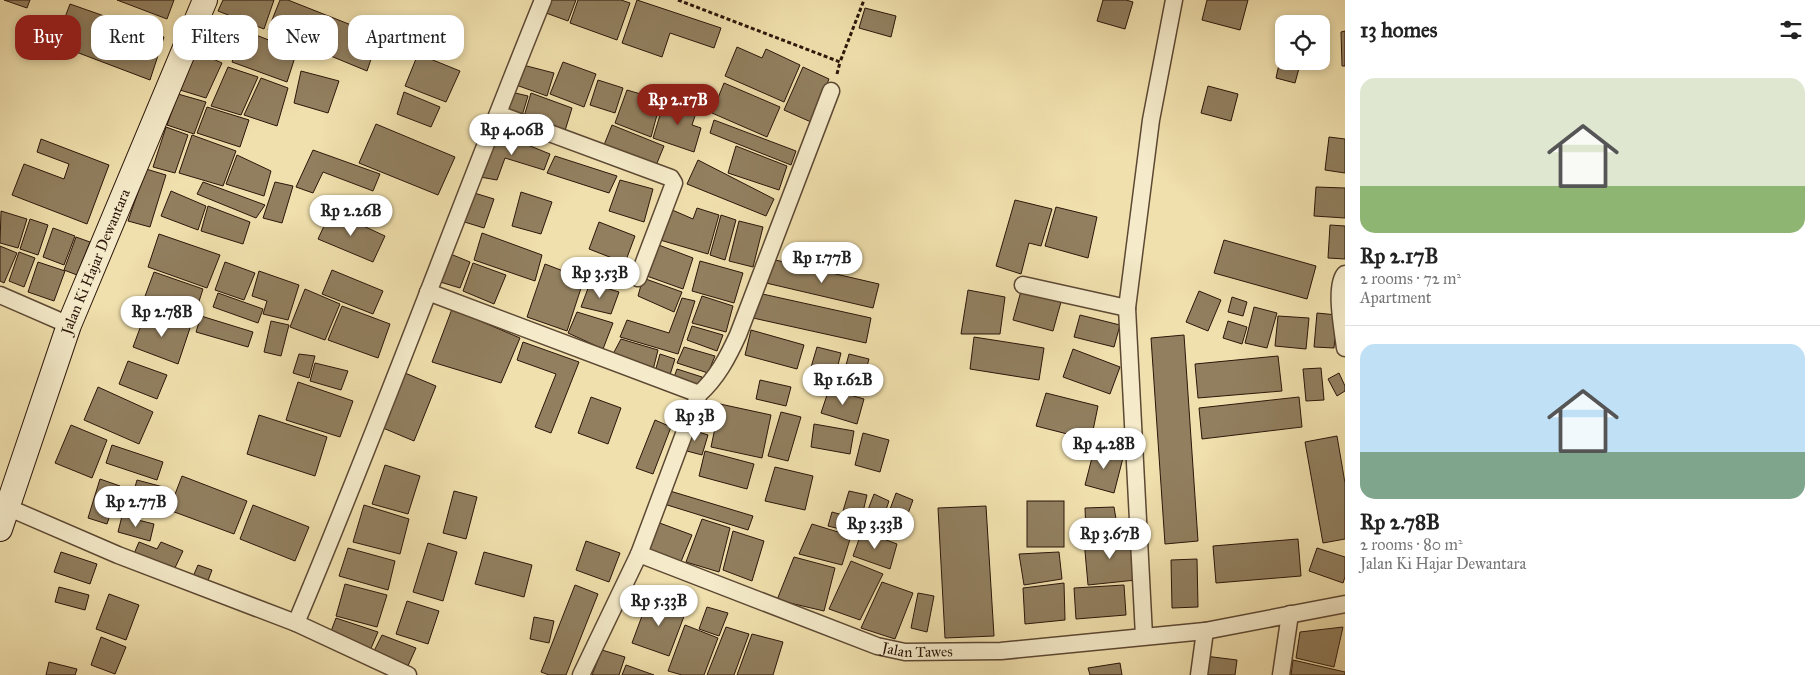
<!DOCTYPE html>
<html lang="en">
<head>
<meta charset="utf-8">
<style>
  :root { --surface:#fff; --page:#f2f2f2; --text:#222; --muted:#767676; --line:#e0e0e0; --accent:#8f2418 }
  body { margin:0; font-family:"IM FELL Great Primer",serif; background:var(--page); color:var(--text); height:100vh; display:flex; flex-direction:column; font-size:19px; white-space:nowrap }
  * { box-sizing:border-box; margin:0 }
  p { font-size:16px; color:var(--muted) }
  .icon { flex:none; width:28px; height:28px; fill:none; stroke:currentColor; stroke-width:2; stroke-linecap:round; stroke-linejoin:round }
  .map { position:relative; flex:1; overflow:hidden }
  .drawer { display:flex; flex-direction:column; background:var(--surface); width:475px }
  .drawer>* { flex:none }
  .top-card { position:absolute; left:15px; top:15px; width:475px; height:45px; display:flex; gap:10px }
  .tools { position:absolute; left:1275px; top:15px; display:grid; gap:10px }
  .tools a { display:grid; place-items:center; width:55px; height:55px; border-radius:10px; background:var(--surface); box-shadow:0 2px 8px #0003; font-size:25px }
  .price { position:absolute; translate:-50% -42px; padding:0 11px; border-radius:18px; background:#fff; color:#222; font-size:16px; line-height:32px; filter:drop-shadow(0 1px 2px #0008) }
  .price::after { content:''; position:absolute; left:50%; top:30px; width:15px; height:11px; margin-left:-8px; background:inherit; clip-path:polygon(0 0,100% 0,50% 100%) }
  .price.active { background:var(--accent); color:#fff }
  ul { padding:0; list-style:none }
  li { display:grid; align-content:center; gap:10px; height:265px; padding:0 15px }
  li+li { border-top:1px solid var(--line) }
  li span { display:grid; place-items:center; height:155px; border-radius:15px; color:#555 }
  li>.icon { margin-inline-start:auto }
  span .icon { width:90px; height:90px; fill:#fffc; stroke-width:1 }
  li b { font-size:21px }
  h2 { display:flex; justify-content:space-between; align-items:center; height:60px; padding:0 15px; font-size:21px }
  .chip { padding:0 18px; border-radius:15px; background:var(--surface); box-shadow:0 2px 8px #0003; font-size:18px; line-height:45px }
  .chip.active { background:var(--accent); color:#fff }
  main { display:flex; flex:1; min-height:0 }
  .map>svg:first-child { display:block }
  .building { fill:#917f5f; stroke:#2b160a }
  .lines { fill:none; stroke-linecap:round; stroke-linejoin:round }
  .street-casing { stroke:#5c4833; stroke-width:19 }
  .secondary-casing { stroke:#2b160a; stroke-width:26 }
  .path { stroke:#2b160a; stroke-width:3; stroke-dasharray:4 2.5; stroke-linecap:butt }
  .street { stroke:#f5ebca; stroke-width:16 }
  .secondary { stroke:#f5ebca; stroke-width:24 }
  .labels { text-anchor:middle; stroke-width:5; stroke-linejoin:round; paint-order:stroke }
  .street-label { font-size:15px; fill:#2b160a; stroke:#f5ebca }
</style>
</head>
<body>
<main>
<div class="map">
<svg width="1345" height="675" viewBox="0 0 1345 675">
  <rect width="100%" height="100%" fill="#f0e0ad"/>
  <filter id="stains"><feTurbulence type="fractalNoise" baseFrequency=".004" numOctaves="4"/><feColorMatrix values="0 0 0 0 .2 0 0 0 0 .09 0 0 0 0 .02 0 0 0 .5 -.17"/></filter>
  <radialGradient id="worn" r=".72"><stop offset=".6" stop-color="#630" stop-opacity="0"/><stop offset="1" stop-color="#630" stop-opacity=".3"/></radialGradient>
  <g class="building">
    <polygon points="4,0 30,0 27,8"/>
    <polygon points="117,0 174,0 167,19"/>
    <polygon points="223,0 274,0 264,29 218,11"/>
    <polygon points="280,0 288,0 379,36 367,71 268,30"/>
    <polygon points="550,0 576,0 568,21 546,13"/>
    <polygon points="578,0 621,0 630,3 617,40 570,23"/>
    <polygon points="637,0 721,28 714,48 670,33 662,57 622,43"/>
    <polygon points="1103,0 1126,0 1133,2 1125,29 1097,21"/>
    <polygon points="1207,0 1248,0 1240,30 1202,20"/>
    <polygon points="70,4 164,37 150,80 55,44"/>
    <polygon points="865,8 896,16 891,37 859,28"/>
    <polygon points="243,30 297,51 287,82 232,62"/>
    <polygon points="1345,31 1345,66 1342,66 1341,32"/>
    <polygon points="1283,46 1284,61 1301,61 1295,83 1276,78"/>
    <polygon points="737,47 762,58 766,49 800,65 784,102 725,76"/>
    <polygon points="195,51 222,63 206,98 180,90"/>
    <polygon points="418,54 460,71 446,102 405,86"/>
    <polygon points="563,62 596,74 584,107 550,94"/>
    <polygon points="523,65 554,73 547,96 516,85"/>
    <polygon points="228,67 258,77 241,115 211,106"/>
    <polygon points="803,67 829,79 811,122 784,110"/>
    <polygon points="301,71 339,81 328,113 294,103"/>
    <polygon points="261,78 288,88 277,126 244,115"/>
    <polygon points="598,80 623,88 615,113 590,105"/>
    <polygon points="724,83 780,107 767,137 712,113"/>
    <polygon points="1208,86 1238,94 1231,121 1201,113"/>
    <polygon points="627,90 661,100 651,137 615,123"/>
    <polygon points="404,92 440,107 431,127 397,114"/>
    <polygon points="511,92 528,96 521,119 503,113"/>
    <polygon points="531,93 572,108 564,134 523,120"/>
    <polygon points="178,94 206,102 194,134 167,125"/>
    <polygon points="665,99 697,110 692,125 701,128 694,152 653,138"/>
    <polygon points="207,107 249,120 240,147 197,133"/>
    <polygon points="714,120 796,151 791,165 710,133"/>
    <polygon points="376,124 455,157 438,195 359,163"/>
    <polygon points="612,125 664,146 655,168 602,150"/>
    <polygon points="166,127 188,135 175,173 153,167"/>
    <polygon points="498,133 550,154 544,170 505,158 497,180 480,177"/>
    <polygon points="192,135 236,151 223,186 179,173"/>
    <polygon points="1329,137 1345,139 1345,173 1325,170"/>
    <polygon points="41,139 109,165 87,224 12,195 24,164 64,179 69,164 37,152"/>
    <polygon points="736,146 787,166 779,190 728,173"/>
    <polygon points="313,150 380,174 373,191 323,172 313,193 296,187"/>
    <polygon points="237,155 271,171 264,196 226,184"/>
    <polygon points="555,156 617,176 609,193 547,173"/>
    <polygon points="698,160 774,199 766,216 687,184"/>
    <polygon points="146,169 166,175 150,227 128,221"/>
    <polygon points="620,180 653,189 644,222 609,211"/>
    <polygon points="203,182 265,205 256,218 197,194"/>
    <polygon points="275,182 293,186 282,223 263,218"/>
    <polygon points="1316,187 1345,188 1345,218 1314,216"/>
    <polygon points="171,191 206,206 198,230 161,216"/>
    <polygon points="471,192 494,199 484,228 458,220"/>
    <polygon points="521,192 552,202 541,234 512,226"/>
    <polygon points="1015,200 1052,209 1041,246 1029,243 1021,274 996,266"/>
    <polygon points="208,206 250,222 243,244 201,231"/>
    <polygon points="1056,207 1097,217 1088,258 1045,246"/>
    <polygon points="697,208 719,215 708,254 660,240 670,209 693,219"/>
    <polygon points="1,211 27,219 18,248 0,243"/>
    <polygon points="331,211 385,236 373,262 318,239"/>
    <polygon points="721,215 736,220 725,260 710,255"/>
    <polygon points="30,219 48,225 38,255 20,249"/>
    <polygon points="739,221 763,227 753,267 729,261"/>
    <polygon points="599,222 635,236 625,263 589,249"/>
    <polygon points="1330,225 1345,226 1345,259 1328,258"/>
    <polygon points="53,228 75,236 64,265 43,257"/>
    <polygon points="482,233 542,255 535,281 474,260"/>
    <polygon points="159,234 220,255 207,288 148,267"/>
    <polygon points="76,237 90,242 77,275 64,270"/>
    <polygon points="1224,240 1316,266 1307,299 1214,273"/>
    <polygon points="656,244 693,258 683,289 644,275"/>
    <polygon points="0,246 17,253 4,283 0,281"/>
    <polygon points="19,252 35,258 24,287 9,281"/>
    <polygon points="448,253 470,262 460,288 437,281"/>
    <polygon points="771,259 879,284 873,308 766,283"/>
    <polygon points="700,261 743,273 734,303 692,291"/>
    <polygon points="38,262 65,271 54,301 28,292"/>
    <polygon points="225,262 255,273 244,300 215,290"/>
    <polygon points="473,263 506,275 494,304 463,291"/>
    <polygon points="545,264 584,279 567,331 527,317"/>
    <polygon points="332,270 383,291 373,314 322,294"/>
    <polygon points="259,271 299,285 288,320 263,314 267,301 252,296"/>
    <polygon points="154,272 203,289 194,317 144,299"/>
    <polygon points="643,278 682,292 674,312 638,296"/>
    <polygon points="590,283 619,292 611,314 581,307"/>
    <polygon points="305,289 340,304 325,340 290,327"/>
    <polygon points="968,290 1005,297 1000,334 961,334"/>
    <polygon points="1021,291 1061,302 1053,331 1013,320"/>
    <polygon points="1199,291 1221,300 1208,331 1186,322"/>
    <polygon points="218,293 263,309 258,323 213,307"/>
    <polygon points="758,293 871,318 866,343 753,318"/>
    <polygon points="702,296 733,306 726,332 692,323"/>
    <polygon points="1232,297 1247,302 1243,316 1228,312"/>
    <polygon points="682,298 695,301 678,354 620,337 627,320 669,333"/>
    <polygon points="342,306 390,324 378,358 328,340"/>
    <polygon points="1254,307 1277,313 1267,348 1245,343"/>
    <polygon points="452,309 520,338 501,383 432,362"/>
    <polygon points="146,312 190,328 178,364 133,347"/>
    <polygon points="577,312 613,323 603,349 568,333"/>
    <polygon points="1317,313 1337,315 1334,348 1314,347"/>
    <polygon points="1080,315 1120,325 1114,347 1074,337"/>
    <polygon points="201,316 253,332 248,347 196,332"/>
    <polygon points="1278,316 1309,318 1306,349 1275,346"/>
    <polygon points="271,321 289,325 281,356 264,352"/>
    <polygon points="1228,321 1247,327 1242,344 1223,338"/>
    <polygon points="692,326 723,335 717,351 687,340"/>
    <polygon points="751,330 804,345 797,369 745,355"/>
    <polygon points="1184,335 1198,541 1165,544 1151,338"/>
    <polygon points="974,337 1044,348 1039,380 970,369"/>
    <polygon points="621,339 658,350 653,370 613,354"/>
    <polygon points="523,342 579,362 551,433 535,427 556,374 517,360"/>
    <polygon points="684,347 715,356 708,373 677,363"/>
    <polygon points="817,347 841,353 834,381 809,374"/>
    <polygon points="1073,349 1120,367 1110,394 1063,377"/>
    <polygon points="299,354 315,356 309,378 293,373"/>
    <polygon points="660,354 675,359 669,378 655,372"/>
    <polygon points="849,354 869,359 861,389 841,384"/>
    <polygon points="1278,356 1282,391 1198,398 1195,364"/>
    <polygon points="128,361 167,375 157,399 119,384"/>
    <polygon points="315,363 348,371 341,390 310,381"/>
    <polygon points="1321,368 1324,400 1306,401 1303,369"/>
    <polygon points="677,369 702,377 697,390 673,380"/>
    <polygon points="405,373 436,386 414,441 383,428"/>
    <polygon points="1339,373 1345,386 1345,391 1337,396 1328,379"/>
    <polygon points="760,380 791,387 786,406 756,399"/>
    <polygon points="298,382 353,401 340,437 286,420"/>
    <polygon points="98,387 153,412 139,444 84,420"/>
    <polygon points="829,389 864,399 857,424 821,413"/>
    <polygon points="1046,393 1098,406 1091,440 1036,426"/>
    <polygon points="591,397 621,408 608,444 578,433"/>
    <polygon points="1299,397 1302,427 1202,439 1199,408"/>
    <polygon points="720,404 771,415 762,458 711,447"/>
    <polygon points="781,412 801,417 788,461 768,456"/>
    <polygon points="259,415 327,437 315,476 247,454"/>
    <polygon points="655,420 671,427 653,474 636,468"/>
    <polygon points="814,424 854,431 850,454 811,447"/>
    <polygon points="71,425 107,440 92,478 55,463"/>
    <polygon points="689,429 708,435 702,455 683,450"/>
    <polygon points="863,433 889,440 880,472 855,465"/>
    <polygon points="1337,436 1345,483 1345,539 1323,543 1305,442"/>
    <polygon points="112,445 163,462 157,480 106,463"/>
    <polygon points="1095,446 1124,454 1114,493 1085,485"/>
    <polygon points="705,451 754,464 747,489 699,476"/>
    <polygon points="385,465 420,476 408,514 372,504"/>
    <polygon points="775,467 813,476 805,510 765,501"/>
    <polygon points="182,476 247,501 234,534 169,510"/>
    <polygon points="100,479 120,486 107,524 88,518"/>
    <polygon points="137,480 167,488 159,516 129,508"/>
    <polygon points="454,491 477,497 466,539 443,533"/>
    <polygon points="670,491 753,516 748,530 664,504"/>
    <polygon points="849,491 867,495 862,516 843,511"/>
    <polygon points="896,493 913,500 899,538 882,531"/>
    <polygon points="874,494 889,501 879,530 863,523"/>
    <rect x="1027" y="501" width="37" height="46"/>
    <polygon points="253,505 309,527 295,561 240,539"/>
    <polygon points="364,505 409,519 400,554 353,542"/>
    <polygon points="986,506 994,636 945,638 938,508"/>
    <polygon points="1114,507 1118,531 1086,533 1085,508"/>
    <polygon points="832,512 860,520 856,533 828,526"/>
    <polygon points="122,516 154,524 150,541 118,532"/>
    <polygon points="702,519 730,528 719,572 686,562"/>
    <polygon points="657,522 692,535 680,564 644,552"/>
    <polygon points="812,524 851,536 842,565 799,554"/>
    <polygon points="733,531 764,541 752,581 723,570"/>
    <polygon points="862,531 897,544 890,569 853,556"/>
    <polygon points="1132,536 1136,580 1088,585 1084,540"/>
    <polygon points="1298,539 1301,576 1216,583 1213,546"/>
    <polygon points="586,541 620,553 609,582 576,570"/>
    <polygon points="139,542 157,549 161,542 183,551 173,572 133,556"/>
    <polygon points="428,543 457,552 443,601 413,592"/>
    <polygon points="348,548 395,561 388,590 339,576"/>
    <polygon points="1317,548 1345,557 1345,577 1343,583 1309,571"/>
    <polygon points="61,552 97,564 90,584 54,572"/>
    <polygon points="484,552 532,565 524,597 475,584"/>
    <polygon points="1059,552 1062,579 1024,585 1019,554"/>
    <polygon points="794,557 835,568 824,611 777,600"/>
    <polygon points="1197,559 1198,607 1172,608 1171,560"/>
    <polygon points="851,561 883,574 860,620 829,609"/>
    <polygon points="198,565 212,570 207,583 192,579"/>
    <polygon points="882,582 913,593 895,639 861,628"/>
    <polygon points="1064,583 1065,620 1025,624 1023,588"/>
    <polygon points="345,584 387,595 377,627 336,616"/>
    <polygon points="575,585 598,594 566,675 549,675 541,672"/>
    <polygon points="1124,585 1126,615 1076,619 1074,588"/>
    <polygon points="59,587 89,595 85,610 55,602"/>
    <polygon points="918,593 934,596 927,632 911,628"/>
    <polygon points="109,594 139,605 126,640 96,629"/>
    <polygon points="649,597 686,611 669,656 632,643"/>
    <polygon points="407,601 439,611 428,644 396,634"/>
    <polygon points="707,607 728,613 719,636 699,629"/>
    <polygon points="534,617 554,621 549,643 530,639"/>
    <polygon points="336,618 378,632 369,653 330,634"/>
    <polygon points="685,625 718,638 704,675 682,675 668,671"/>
    <polygon points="726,627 749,634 734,675 707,675"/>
    <polygon points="1343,627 1334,667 1296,658 1300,632"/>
    <polygon points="752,634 783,642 773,675 737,675"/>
    <polygon points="382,635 416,648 407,668 373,653"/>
    <polygon points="101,637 126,647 115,674 91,665"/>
    <polygon points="602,650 625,657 619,675 592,675"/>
    <polygon points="1205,656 1237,660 1235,675 1203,675"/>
    <polygon points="1293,660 1345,672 1345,675 1291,675"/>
    <polygon points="49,662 77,669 75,675 46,675"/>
    <polygon points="1120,663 1122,675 1090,675 1088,668"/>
    <polygon points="626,665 654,675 622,675"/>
  </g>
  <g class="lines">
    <defs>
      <g id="street">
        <polyline points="498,114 671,178 674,183 638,278"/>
        <path d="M1345 274C1334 286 1343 331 1345 348"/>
        <polyline points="1023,285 1127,308"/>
        <polyline points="428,292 699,394"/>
        <polyline points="0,295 69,325"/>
        <polyline points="0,504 118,555 296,623 408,675"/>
        <path id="s1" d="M639 554 877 646 905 652 1001 651 1205 631 1345 604"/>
        <path d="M296 623C383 417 459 207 543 0"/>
        <polyline points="1144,636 1127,308 1151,120 1174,0"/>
        <path d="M581 675 639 554 699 394C717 378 728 357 738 335L831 91"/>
        <polyline points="1199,675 1205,631"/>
        <polyline points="1281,675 1290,614"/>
      </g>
      <g id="secondary">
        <path id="s2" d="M0 529 69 325 205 0"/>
      </g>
    </defs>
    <use href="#street" class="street-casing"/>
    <use href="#secondary" class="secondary-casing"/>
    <g class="path">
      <polyline points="678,0 840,62 864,0"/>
      <polyline points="837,74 840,62"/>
    </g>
    <use href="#street" class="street"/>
    <use href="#secondary" class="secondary"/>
  </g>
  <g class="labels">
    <g class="street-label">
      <text dy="5" stroke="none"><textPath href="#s2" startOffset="284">Jalan Ki Hajar Dewantara</textPath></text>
      <text dy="5" stroke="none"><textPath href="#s1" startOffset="296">Jalan Tawes</textPath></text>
    </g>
  </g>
  <rect width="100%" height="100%" filter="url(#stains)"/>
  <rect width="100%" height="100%" fill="url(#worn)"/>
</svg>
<div class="tools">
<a><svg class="icon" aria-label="locate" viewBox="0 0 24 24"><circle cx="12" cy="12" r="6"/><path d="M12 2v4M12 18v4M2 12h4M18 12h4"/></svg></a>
</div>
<b class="price active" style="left:678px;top:126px">Rp 2.17B</b>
<b class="price" style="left:512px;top:156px">Rp 4.06B</b>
<b class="price" style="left:351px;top:237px">Rp 2.26B</b>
<b class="price" style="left:822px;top:284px">Rp 1.77B</b>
<b class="price" style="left:600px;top:299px">Rp 3.53B</b>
<b class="price" style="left:162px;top:338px">Rp 2.78B</b>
<b class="price" style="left:843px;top:406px">Rp 1.62B</b>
<b class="price" style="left:695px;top:442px">Rp 3B</b>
<b class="price" style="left:1104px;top:470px">Rp 4.28B</b>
<b class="price" style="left:136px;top:528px">Rp 2.77B</b>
<b class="price" style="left:875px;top:550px">Rp 3.33B</b>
<b class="price" style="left:1110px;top:560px">Rp 3.67B</b>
<b class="price" style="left:659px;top:627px">Rp 5.33B</b>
<div class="top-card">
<a class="chip active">Buy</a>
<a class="chip">Rent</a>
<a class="chip">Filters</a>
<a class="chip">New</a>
<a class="chip">Apartment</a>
</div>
</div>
<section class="drawer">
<h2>13 homes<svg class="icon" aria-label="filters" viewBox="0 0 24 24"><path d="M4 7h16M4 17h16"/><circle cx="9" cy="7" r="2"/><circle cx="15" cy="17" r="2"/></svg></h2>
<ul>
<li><span style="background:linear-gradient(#dfe7d0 70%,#8fb573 0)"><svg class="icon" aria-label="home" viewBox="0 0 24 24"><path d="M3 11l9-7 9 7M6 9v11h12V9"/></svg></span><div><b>Rp 2.17B</b><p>2 rooms · 72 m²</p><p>Apartment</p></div></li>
<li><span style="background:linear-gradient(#bfe0f5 70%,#7fa58c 0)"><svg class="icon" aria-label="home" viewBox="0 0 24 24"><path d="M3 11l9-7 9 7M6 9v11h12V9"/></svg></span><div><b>Rp 2.78B</b><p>2 rooms · 80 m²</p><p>Jalan Ki Hajar Dewantara</p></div></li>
</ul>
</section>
</main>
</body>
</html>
